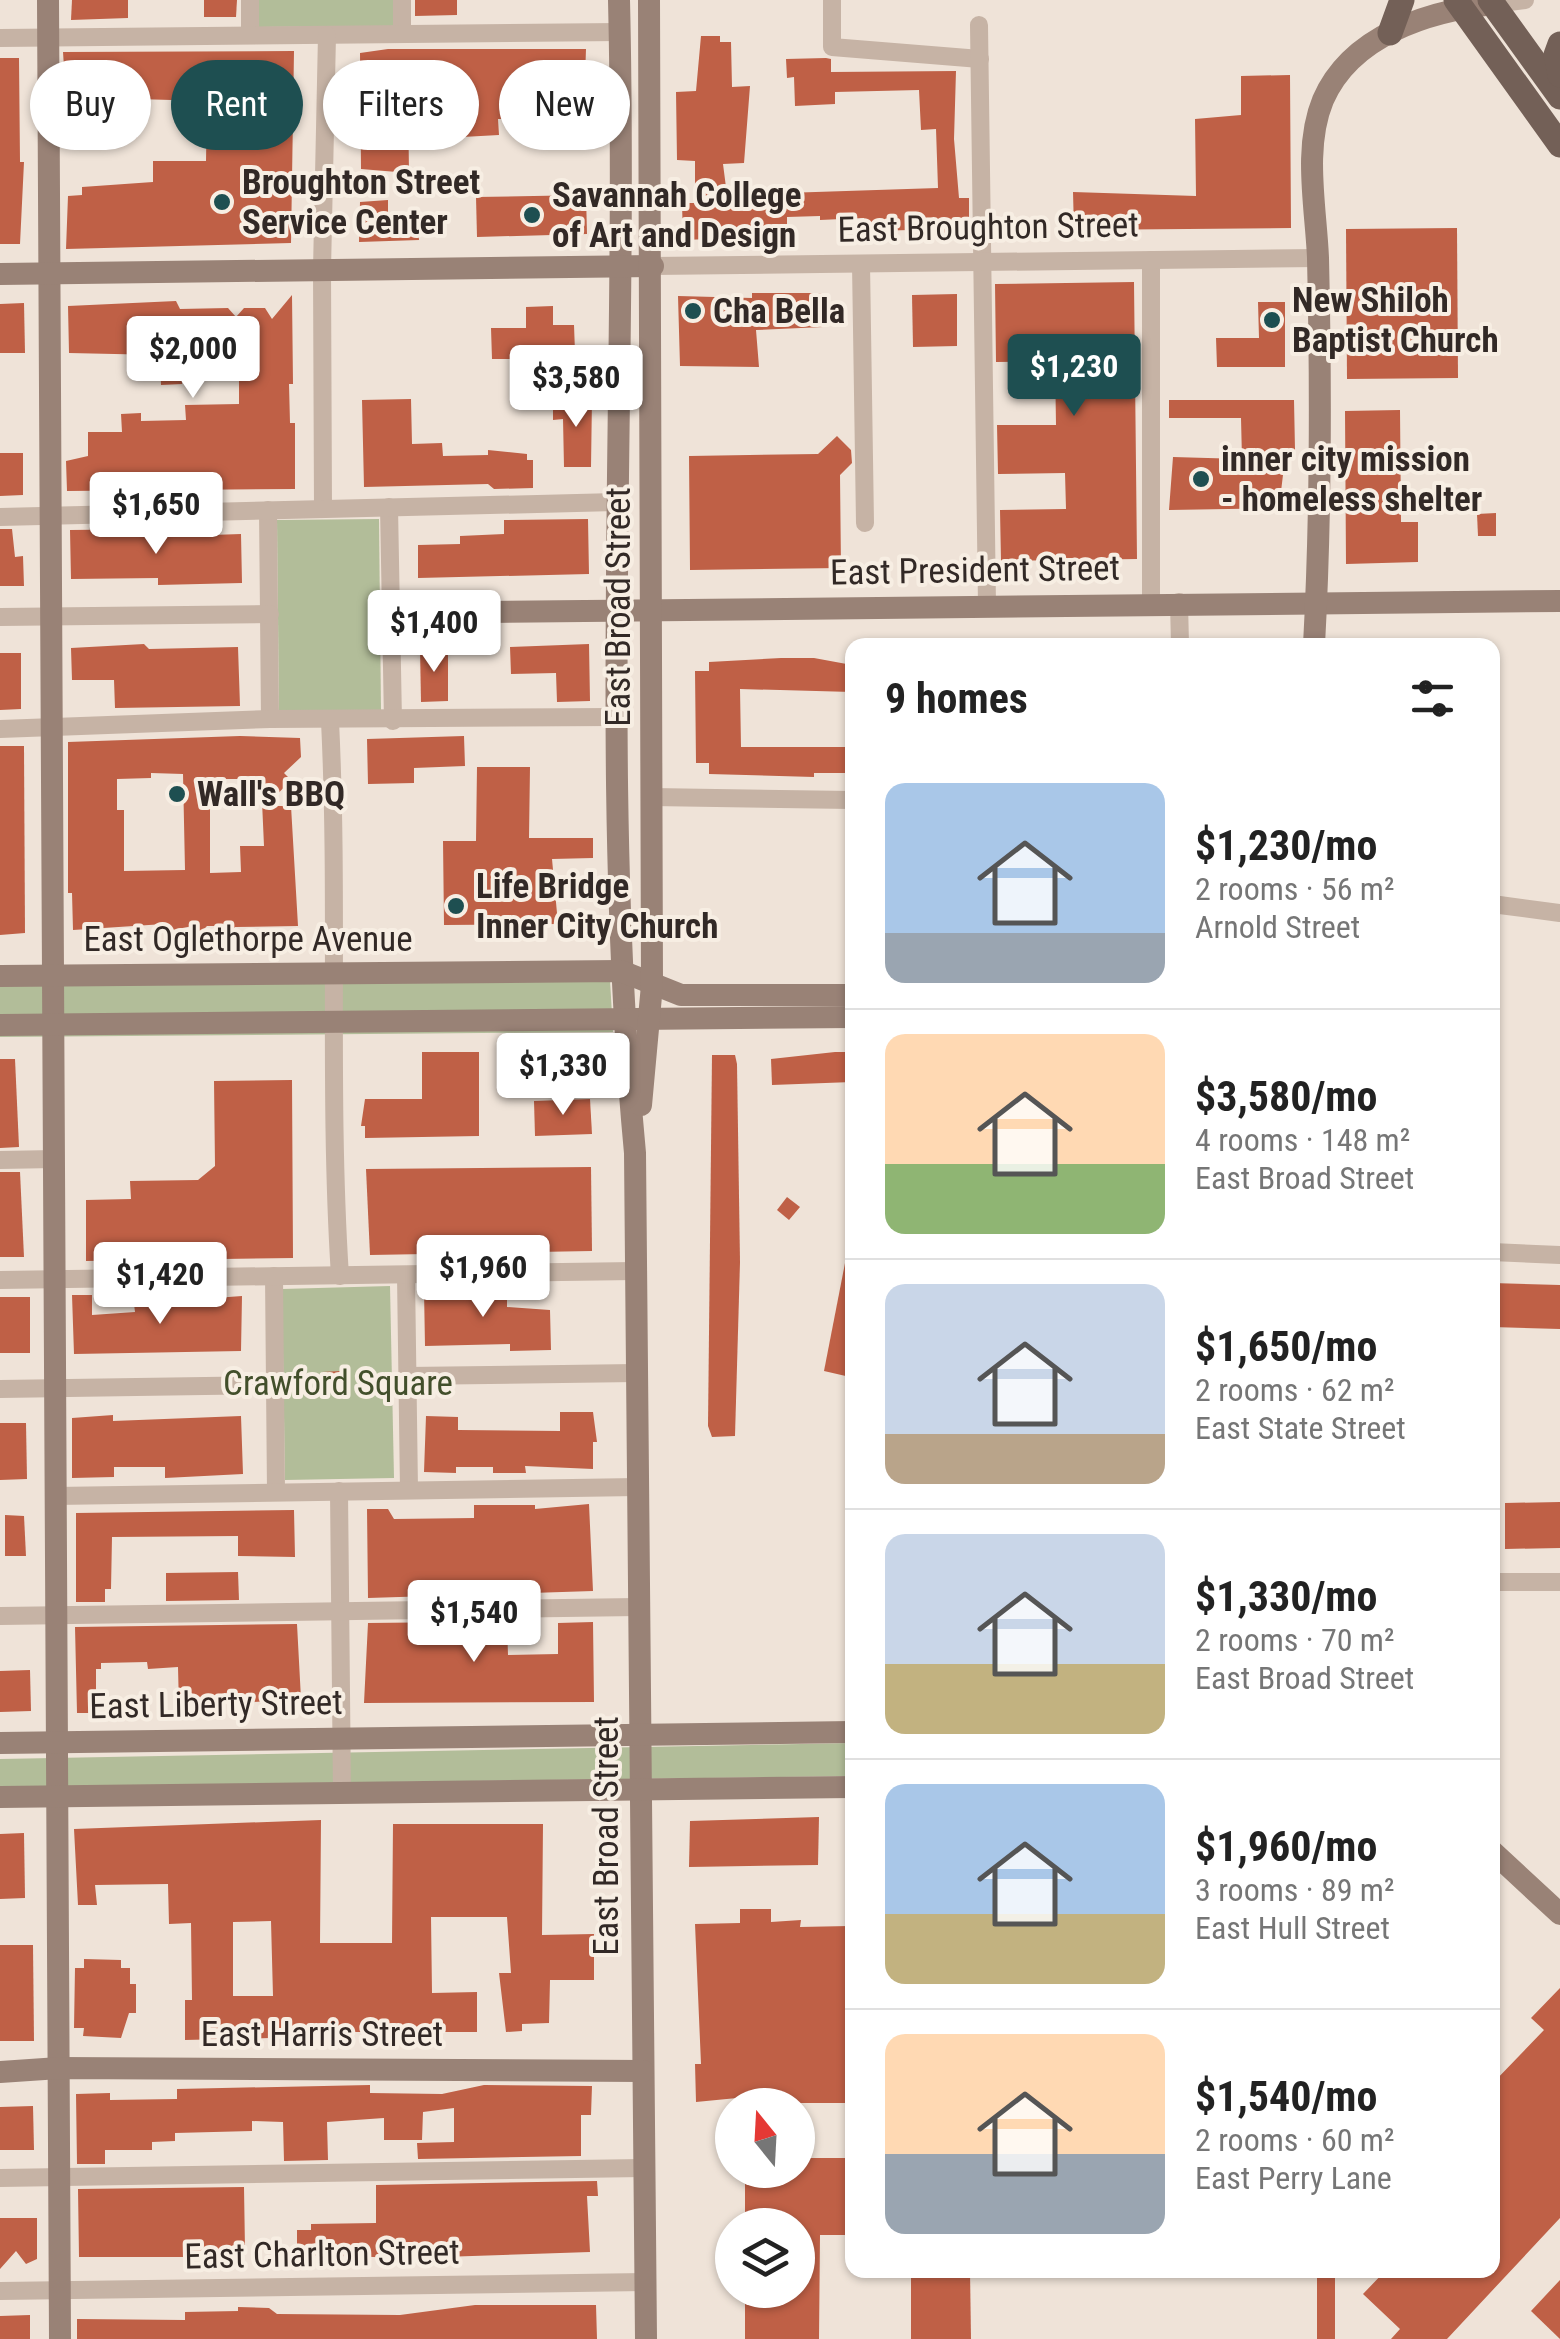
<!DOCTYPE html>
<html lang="en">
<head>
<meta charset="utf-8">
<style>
  :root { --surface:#fff; --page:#f6f6f6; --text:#222; --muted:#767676; --line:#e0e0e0; --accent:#1e4f51 }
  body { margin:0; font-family:"Roboto Condensed",sans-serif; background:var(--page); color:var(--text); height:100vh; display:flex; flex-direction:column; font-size:38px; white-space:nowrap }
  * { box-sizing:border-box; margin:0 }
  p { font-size:32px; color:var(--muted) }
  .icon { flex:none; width:55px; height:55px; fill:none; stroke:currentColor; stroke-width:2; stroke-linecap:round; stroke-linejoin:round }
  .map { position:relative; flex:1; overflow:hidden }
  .side { position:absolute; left:845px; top:638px; width:655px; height:1640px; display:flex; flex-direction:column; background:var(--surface); border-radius:20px; box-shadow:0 2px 8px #0004 }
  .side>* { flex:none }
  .top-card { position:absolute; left:30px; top:60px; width:665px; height:90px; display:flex; gap:20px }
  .needle { width:65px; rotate:342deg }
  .buttons { position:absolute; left:715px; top:2088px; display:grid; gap:20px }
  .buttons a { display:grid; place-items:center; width:100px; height:100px; border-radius:50%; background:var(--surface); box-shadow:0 2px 8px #0004; font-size:50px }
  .price { position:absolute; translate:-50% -85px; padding:0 22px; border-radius:10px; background:#fff; color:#222; font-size:32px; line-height:65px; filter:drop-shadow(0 2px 5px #0008) }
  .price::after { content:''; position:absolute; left:50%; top:60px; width:30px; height:22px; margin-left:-15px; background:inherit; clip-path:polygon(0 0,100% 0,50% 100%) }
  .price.on { background:var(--accent); color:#fff }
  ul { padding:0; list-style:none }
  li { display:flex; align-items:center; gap:30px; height:250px; padding:0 40px }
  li+li { border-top:2px solid var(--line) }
  li span { display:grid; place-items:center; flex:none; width:280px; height:200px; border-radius:20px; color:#555 }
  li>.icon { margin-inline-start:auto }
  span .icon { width:120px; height:120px; fill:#fffc; stroke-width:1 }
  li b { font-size:42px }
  h2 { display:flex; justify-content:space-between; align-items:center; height:120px; padding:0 40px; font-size:42px }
  .tag { padding:0 35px; border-radius:45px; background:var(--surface); box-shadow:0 2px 8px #0004; font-size:35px; line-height:90px }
  .tag.on { background:var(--accent); color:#fff }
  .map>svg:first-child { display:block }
  .green { fill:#b2bd99 }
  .building { fill:#bf6046; fill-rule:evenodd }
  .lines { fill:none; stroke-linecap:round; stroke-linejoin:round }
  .street { stroke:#c6b3a5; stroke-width:18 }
  .secondary { stroke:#998276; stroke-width:22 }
  .primary { stroke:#736057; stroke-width:25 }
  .poi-dot { fill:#1e4f51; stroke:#f7eee3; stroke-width:4 }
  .labels { text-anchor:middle; stroke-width:8; stroke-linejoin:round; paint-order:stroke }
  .poi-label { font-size:35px; font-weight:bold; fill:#322926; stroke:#f7eee3; text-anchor:start }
  .street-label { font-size:35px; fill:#322926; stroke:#f7eee3 }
  .park-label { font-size:35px; fill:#424f2b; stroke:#f7eee3 }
</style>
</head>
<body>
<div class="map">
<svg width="1560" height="2339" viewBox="0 0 1560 2339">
  <rect width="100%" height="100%" fill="#efe3d8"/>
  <g class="green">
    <polygon points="259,0 394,0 394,26 259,27"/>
    <polygon points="379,519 381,711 279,713 277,520"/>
    <polygon points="609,963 613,1032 0,1037 0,973"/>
    <polygon points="390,1286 394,1478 285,1480 282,1289"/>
    <polygon points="852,1743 852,1776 0,1787 0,1759"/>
  </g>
  <g class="building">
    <polygon points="72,0 128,0 128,18 71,20"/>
    <polygon points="204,0 237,0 236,17 204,17"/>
    <polygon points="415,0 457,0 457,15 415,16"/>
    <polygon points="701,36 720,36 720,42 731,42 732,87 750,86 744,163 723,164 727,195 938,188 936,129 921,130 919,90 835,92 835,104 795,106 794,77 787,78 786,59 826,58 831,59 831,72 956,71 954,139 959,198 969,198 969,232 912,235 912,230 864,231 864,218 820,220 820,216 787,217 787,236 683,240 682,203 695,203 695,161 677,160 676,92 696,91"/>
    <polygon points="388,49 586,49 583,136 546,135 546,118 498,119 499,135 444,138 447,102 408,100 409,173 361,169 360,53"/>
    <polygon points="294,51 291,243 66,249 68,196 82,195 82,187 153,182 153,161 206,161 207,101 136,99 137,138 112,139 111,133 89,132 89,113 67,113 63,52"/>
    <polygon points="0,58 19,58 20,162 24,162 20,244 0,244"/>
    <polygon points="1290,75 1291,228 1074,230 1073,192 1196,196 1195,119 1241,115 1241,76"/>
    <polygon points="586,195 587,234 477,237 476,197"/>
    <polygon points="388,200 388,213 417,213 419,240 359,242 360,202"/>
    <polygon points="1457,228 1458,378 1347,379 1346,229"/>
    <polygon points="1134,282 1137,559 1001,561 1000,510 1066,509 1065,473 998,474 997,425 1056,425 1055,361 996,362 995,284"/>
    <polygon points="752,293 822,293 823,327 756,330 759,367 680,366 678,296 752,298"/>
    <polygon points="957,294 957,346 913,347 912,295"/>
    <polygon points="292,295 293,384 289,384 290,423 295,423 295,489 67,491 66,461 88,456 88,432 122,432 121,414 141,413 141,421 186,420 185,405 239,404 239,353 181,355 182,384 161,385 160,355 69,353 68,306 176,301 180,309 228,308 236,317 244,308 265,308 272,319"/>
    <polygon points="1258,302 1285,302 1285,367 1217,367 1216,338 1259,338"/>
    <polygon points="24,303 25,353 0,353 0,304"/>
    <polygon points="553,306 553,325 574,325 575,352 554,351 555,359 492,359 491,328 526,328 526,307"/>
    <polygon points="592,398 591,467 564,467 563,419 553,420 553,399"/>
    <polygon points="411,399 412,444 442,443 443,456 488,455 488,450 527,454 527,460 533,460 533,488 494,489 488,484 364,487 362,400"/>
    <polygon points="1169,400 1294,400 1295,450 1286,450 1279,508 1169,510 1173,457 1242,459 1241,418 1169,418"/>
    <polygon points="1400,410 1401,522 1418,522 1418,562 1346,564 1345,411"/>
    <polygon points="837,436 851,450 852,463 840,475 841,568 690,570 689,456 818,454"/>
    <polygon points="0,453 23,453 23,495 0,496"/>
    <polygon points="1496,513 1496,536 1478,536 1477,514"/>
    <polygon points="588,519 589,574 418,578 418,545 460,544 460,536 504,534 504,520"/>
    <polygon points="0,529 12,529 15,557 23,556 24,586 0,586"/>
    <polygon points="153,529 153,537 241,534 242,583 158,585 158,578 71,579 70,530"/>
    <polygon points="144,644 149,649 238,647 240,706 115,708 114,680 72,680 71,648"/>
    <polygon points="589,644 590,701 557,702 556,673 511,674 510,647"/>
    <polygon points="420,648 448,648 448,701 421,702"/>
    <polygon points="0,653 21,653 21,709 0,710"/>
    <polygon points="781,658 814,658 852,665 852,692 740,689 741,747 852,747 852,773 814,773 814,777 709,774 709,763 696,763 695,671 709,671 709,662"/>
    <path d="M240 736 300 738 301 757 284 773 291 780 266 806H291L298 926 235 927 230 932 224 926H207L201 932 193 926 172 930 164 924 73 930 72 893H68V742ZM151 773 183 774 185 870 124 871V810H117V779L151 778ZM210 779H261L264 846H240L241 872 210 873Z"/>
    <polygon points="464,736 465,766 414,768 414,783 368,784 367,739"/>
    <polygon points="0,746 24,746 25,933 0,935"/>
    <polygon points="477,767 530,767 529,838 593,838 593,858 552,859 558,924 444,925 443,841 476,841"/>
    <polygon points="422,1052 479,1052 479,1136 365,1138 365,1126 361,1126 365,1099 422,1099"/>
    <polygon points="835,1052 852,1052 852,1082 772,1085 771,1059"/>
    <polygon points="712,1055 735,1055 737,1064 740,1262 735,1436 712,1437 708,1426"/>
    <polygon points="0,1059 15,1059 19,1147 0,1148"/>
    <polygon points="292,1080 293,1258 86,1261 86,1200 131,1199 130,1181 198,1180 215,1166 214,1081"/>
    <polygon points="590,1099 592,1134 535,1136 534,1101"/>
    <polygon points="591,1167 592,1251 370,1255 366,1169"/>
    <polygon points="0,1172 20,1172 24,1257 0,1257"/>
    <polygon points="787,1197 800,1207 789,1220 777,1210"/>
    <polygon points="846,1258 852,1259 850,1377 824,1371"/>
    <polygon points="1492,1283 1560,1285 1560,1329 1492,1327"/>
    <polygon points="507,1287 507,1307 550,1310 551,1350 510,1351 510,1344 425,1346 424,1290"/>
    <polygon points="72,1295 92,1295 92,1315 135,1312 134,1304 242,1296 241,1351 74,1354"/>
    <rect x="0" y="1297" width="30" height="56"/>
    <polygon points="340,1371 340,1389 322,1390 322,1372"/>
    <polygon points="560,1412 593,1412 597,1442 593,1442 593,1469 525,1466 526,1473 493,1473 493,1467 456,1467 456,1473 424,1472 426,1416 458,1417 458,1430 560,1431"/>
    <polygon points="113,1415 113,1421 241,1416 243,1474 165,1478 165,1467 114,1467 114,1477 72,1478 72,1418"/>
    <polygon points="0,1423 26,1423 27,1479 0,1480"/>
    <polygon points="1560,1502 1560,1548 1505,1549 1505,1503"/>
    <polygon points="589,1504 593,1591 368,1598 367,1509 388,1509 394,1519 474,1518 474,1505 535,1505 535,1509"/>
    <polygon points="294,1510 295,1557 238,1556 238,1536 112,1537 111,1589 105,1589 105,1602 76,1602 76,1513"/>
    <polygon points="5,1515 24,1516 26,1556 5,1556"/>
    <polygon points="238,1572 239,1600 166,1601 166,1573"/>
    <polygon points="460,1622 507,1624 508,1655 558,1654 558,1623 593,1622 594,1702 364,1703 368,1623"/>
    <polygon points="297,1624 301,1699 179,1707 178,1667 148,1669 147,1662 101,1663 101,1669 96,1669 96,1708 93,1713 77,1713 75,1627"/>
    <polygon points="30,1670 31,1711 0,1712 0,1671"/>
    <polygon points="819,1817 818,1865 689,1867 690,1821"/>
    <path d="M321 1820 320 1943H392L393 1824H543L542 1935 594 1934V1980H550L549 2023 522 2024V2031L506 2032 499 1973H511L507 1917H431L432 1993 477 1992V2032H311L270 2038 185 2040V2000H192L191 1923 169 1924 168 1884 95 1885 97 1905H78L74 1829ZM271 1921 273 1996H233V1922Z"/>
    <polygon points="24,1833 25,1898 0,1899 0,1834"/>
    <polygon points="740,1909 771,1909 771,1922 801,1920 800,1927 849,1926 852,2103 737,2103 737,2098 696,2102 695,2064 701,2064 695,1924 740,1923"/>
    <polygon points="0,1945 33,1945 34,2041 0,2041"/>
    <polygon points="84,1959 121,1960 121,1968 130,1968 130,1984 136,1984 136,2013 129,2013 121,2038 83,2036 84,2028 74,2028 75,1968 84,1968"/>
    <polygon points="1560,1988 1560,2218 1447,2339 1391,2339 1400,2329 1363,2294 1386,2270 1492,2270 1492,2084 1544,2030 1531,2018"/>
    <polygon points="370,2085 370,2093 442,2094 484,2085 592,2086 591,2115 581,2115 581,2156 418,2159 417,2143 454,2142 454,2108 423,2112 422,2140 384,2140 384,2118 327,2122 328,2160 284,2161 283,2122 252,2121 252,2131 175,2133 175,2141 152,2142 152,2150 105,2150 105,2164 77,2164 76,2094 110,2093 110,2100 177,2099 177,2089"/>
    <polygon points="33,2106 34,2150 0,2150 0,2107"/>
    <polygon points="798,2158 852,2158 852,2235 820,2235 819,2339 745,2339 745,2290 798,2290 798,2225 745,2225 745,2170 798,2170"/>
    <polygon points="597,2181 598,2196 587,2196 590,2252 412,2258 297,2255 297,2230 311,2230 311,2224 376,2223 376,2185"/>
    <polygon points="244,2187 245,2250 231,2251 231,2257 79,2257 78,2189"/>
    <polygon points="0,2218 37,2218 37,2259 26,2264 16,2251 0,2269"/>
    <polygon points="911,2270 970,2270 971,2339 911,2339"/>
    <rect x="1317" y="2270" width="18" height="69"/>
    <polygon points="1560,2280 1560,2339 1531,2311"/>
    <polygon points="475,2305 596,2305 597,2339 77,2339 77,2319 185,2320 185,2312 238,2311 238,2307 269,2308 277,2314 400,2315"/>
    <polygon points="30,2315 30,2339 0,2339 0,2316"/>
  </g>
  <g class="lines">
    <g class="street">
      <polyline points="250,0 250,35"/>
      <polyline points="402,0 402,34"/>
      <polyline points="832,0 832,47 980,59"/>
      <polyline points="1493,4 1525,0"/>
      <polyline points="979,25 987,605"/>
      <polyline points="0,38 620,32"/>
      <polyline points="1151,260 1151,602"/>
      <polyline points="861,264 865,523"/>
      <polyline points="653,266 1318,258"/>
      <polyline points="389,507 393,721"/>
      <polyline points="323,509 322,270 327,35"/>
      <polyline points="268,510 270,719"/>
      <polyline points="0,517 616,502"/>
      <polyline points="1179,602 1180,645"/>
      <polyline points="0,617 270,614"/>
      <path d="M330 721C339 906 328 1091 340 1276"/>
      <polyline points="0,729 270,719 616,717"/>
      <polyline points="652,797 852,800"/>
      <polyline points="1492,904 1560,913"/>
      <polyline points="0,1160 55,1159"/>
      <polyline points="1492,1252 1560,1255"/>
      <polyline points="406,1275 409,1490"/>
      <polyline points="274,1276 276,1492"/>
      <polyline points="0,1280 635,1271"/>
      <polyline points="407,1376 636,1373"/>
      <polyline points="0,1389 275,1385"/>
      <polyline points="339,1491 342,1793"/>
      <polyline points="55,1496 637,1487"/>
      <polyline points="1492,1582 1560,1582"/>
      <polyline points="0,1616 638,1607"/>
      <polyline points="0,2178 643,2168"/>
      <polyline points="0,2291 645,2282"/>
    </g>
    <g class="secondary">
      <polyline points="48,0 60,2339"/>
      <path d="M619 0C628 384 599 770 635 1153L646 2339"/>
      <polyline points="0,274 653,266"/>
      <polyline points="391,613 1560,601"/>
      <path d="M1314 645C1321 517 1321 387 1318 258 1316 208 1303 148 1323 100 1351 35 1429 11 1493 4"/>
      <polyline points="0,976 621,971 681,995 852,995"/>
      <polyline points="0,1025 852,1017"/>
      <polyline points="641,1105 652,985 649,0"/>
      <polyline points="0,1743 852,1732"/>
      <polyline points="0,1797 852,1787"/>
      <polyline points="1492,1851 1560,1914"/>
      <polyline points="0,2072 59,2068 643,2071"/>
    </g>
    <g class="primary">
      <polyline points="1456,0 1560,145"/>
      <polyline points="1490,0 1560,97"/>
      <polyline points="1390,33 1402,0"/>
      <polyline points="1560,44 1556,55 1560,75"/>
    </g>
  </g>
  <g class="poi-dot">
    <circle cx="222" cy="202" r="10"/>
    <circle cx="532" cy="215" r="10"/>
    <circle cx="693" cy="311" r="10"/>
    <circle cx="1272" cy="320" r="10"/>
    <circle cx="1201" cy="479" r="10"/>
    <circle cx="177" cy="794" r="10"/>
    <circle cx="456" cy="906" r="10"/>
  </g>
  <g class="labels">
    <g class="poi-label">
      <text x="242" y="194">Broughton Street<tspan x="242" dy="40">Service Center</tspan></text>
      <text x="552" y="207">Savannah College<tspan x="552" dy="40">of Art and Design</tspan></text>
      <text x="1292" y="312">New Shiloh<tspan x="1292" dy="40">Baptist Church</tspan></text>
      <text x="713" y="323">Cha Bella</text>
      <text x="1221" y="471">inner city mission<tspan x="1221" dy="40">- homeless shelter</tspan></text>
      <text x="197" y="806">Wall's BBQ</text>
      <text x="476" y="898">Life Bridge<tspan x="476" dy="40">Inner City Church</tspan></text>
    </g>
    <g class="street-label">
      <text transform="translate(988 227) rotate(-1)" y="12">East Broughton Street</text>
      <text transform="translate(975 570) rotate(-1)" y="12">East President Street</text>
      <text transform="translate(618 607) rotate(-90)" y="12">East Broad Street</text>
      <text x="248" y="951">East Oglethorpe Avenue</text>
      <text transform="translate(216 1704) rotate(-1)" y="12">East Liberty Street</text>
      <text transform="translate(606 1836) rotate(-90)" y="12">East Broad Street</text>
      <text x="322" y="2046">East Harris Street</text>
      <text transform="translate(322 2254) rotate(-1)" y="12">East Charlton Street</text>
    </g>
    <g class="park-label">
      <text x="338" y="1395">Crawford Square</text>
    </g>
  </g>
</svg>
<div class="buttons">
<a><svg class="needle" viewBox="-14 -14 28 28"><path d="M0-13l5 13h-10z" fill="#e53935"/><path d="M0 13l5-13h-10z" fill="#767676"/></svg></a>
<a><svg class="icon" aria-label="layers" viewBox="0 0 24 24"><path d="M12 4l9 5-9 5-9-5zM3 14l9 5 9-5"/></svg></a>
</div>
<b class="price" style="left:193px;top:401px">$2,000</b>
<b class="price on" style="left:1074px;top:419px">$1,230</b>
<b class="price" style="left:576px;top:430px">$3,580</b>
<b class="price" style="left:156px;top:557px">$1,650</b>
<b class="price" style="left:434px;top:675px">$1,400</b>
<b class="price" style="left:563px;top:1118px">$1,330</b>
<b class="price" style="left:483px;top:1320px">$1,960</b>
<b class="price" style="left:160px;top:1327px">$1,420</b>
<b class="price" style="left:474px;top:1665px">$1,540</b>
<div class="top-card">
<a class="tag">Buy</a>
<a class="tag on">Rent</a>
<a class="tag">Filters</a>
<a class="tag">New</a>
</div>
<section class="side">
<h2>9 homes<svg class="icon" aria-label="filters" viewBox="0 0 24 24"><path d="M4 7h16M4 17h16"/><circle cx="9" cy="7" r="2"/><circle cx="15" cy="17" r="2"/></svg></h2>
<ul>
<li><span style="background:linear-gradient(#a9c7e8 75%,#9aa5b1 0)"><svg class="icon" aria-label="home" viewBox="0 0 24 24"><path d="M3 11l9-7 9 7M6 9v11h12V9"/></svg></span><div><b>$1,230/mo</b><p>2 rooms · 56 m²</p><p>Arnold Street</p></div></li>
<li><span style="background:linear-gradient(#ffd9b3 65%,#8fb573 0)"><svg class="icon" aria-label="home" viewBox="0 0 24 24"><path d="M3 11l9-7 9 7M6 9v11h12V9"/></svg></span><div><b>$3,580/mo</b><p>4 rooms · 148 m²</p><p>East Broad Street</p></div></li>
<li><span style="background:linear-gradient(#c9d6e8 75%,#b9a48a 0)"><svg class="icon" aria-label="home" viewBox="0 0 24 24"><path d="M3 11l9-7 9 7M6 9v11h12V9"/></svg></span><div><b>$1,650/mo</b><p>2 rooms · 62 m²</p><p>East State Street</p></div></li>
<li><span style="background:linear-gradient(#c9d6e8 65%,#c2b280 0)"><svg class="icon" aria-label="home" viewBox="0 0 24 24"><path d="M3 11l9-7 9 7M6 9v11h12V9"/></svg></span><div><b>$1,330/mo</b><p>2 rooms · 70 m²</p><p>East Broad Street</p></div></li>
<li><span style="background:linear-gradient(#a9c7e8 65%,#c2b280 0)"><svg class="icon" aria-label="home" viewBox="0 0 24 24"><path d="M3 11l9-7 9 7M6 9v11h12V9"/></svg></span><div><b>$1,960/mo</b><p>3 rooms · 89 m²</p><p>East Hull Street</p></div></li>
<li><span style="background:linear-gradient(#ffd9b3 60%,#9aa5b1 0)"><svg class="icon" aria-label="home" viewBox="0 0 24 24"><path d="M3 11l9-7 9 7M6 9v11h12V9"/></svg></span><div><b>$1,540/mo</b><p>2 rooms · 60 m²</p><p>East Perry Lane</p></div></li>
</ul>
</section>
</div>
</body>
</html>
